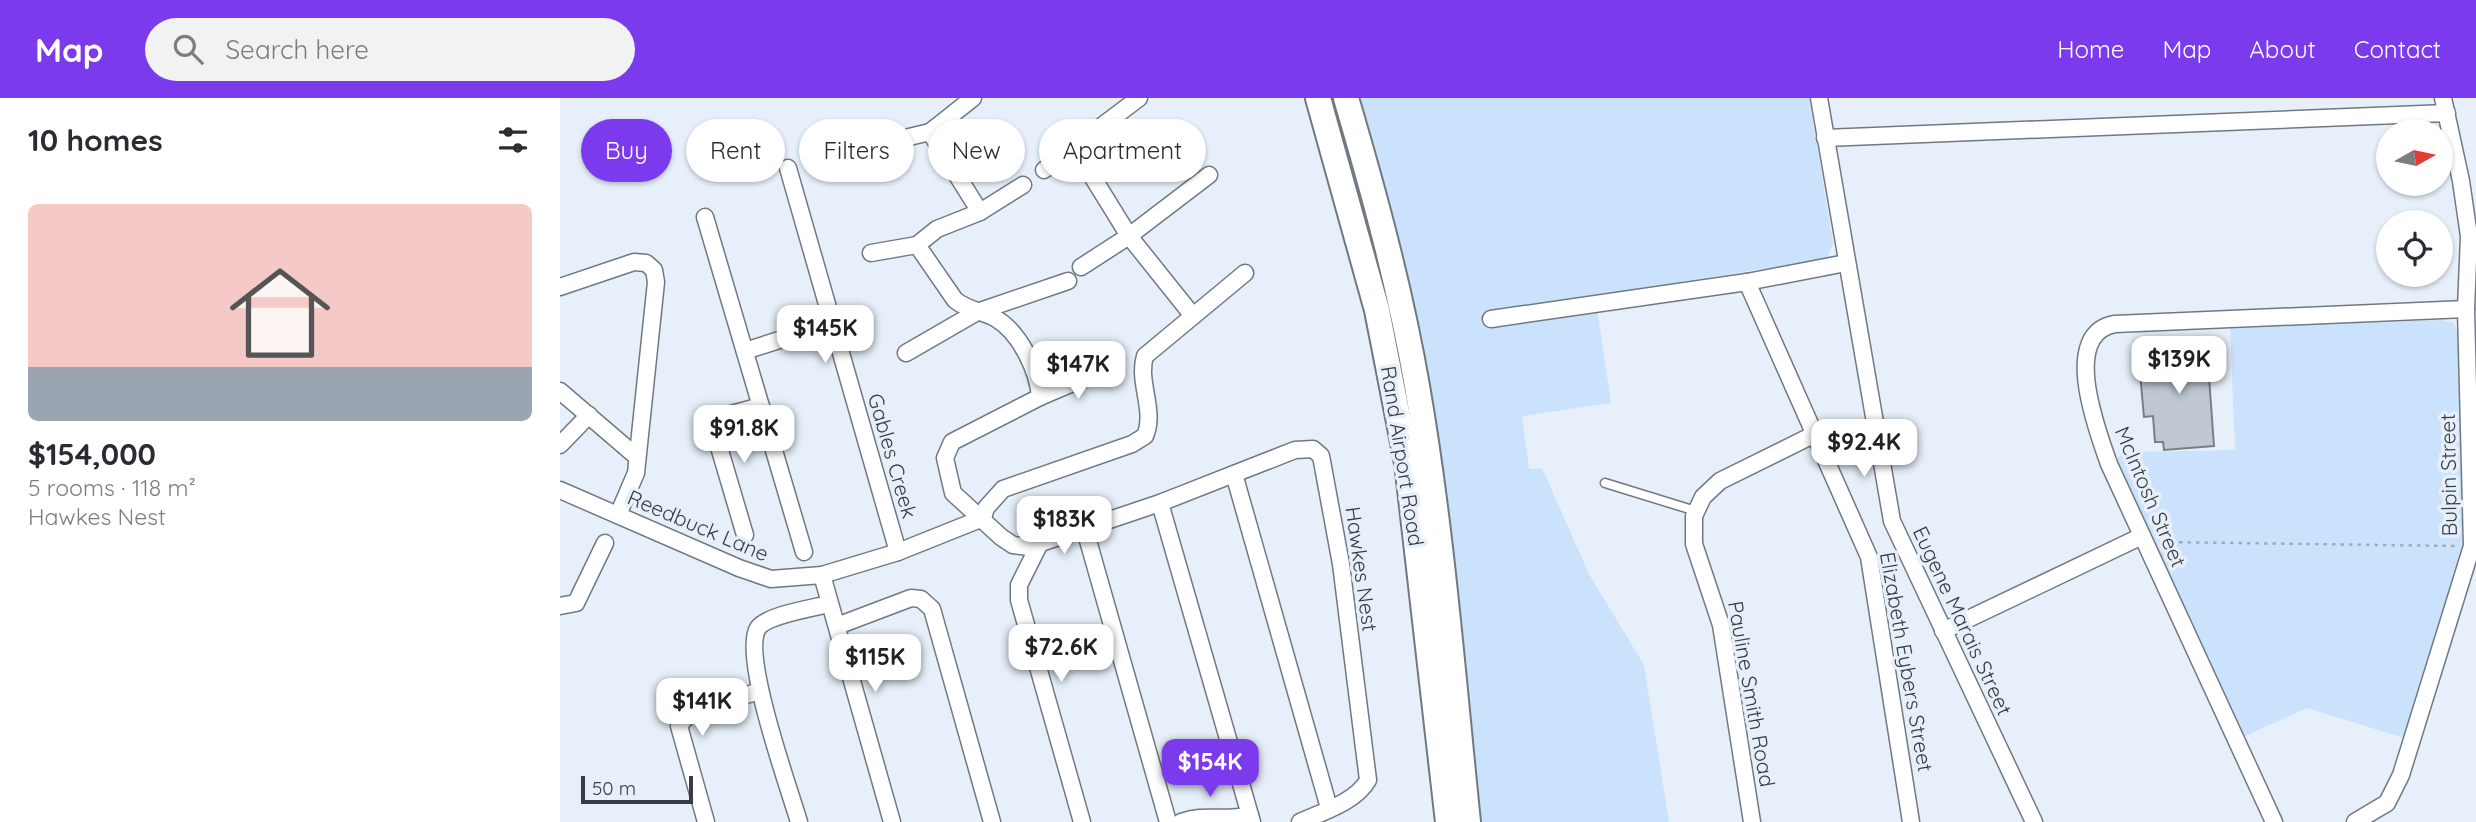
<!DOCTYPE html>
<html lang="en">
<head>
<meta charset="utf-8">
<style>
  :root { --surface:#fff; --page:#f2f2f3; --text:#2b2b33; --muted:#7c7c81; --line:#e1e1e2; --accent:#7c3aed }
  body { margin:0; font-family:Quicksand,sans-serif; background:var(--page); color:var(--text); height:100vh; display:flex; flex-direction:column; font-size:26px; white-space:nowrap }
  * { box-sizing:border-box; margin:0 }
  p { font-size:23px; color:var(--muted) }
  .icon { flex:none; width:38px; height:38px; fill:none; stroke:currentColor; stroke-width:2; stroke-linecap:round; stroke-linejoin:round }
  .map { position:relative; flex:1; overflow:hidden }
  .drawer { display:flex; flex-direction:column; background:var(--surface); width:560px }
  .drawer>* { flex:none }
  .guide { position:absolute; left:21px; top:21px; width:665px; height:63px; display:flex; gap:14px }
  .needle { width:46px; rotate:81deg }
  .fabs { position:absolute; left:1816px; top:21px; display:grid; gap:14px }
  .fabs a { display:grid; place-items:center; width:77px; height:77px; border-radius:50%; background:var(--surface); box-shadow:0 2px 5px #0004; font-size:35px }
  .scale { position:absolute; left:21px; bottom:18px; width:112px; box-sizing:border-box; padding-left:7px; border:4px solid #393d41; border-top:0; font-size:19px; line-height:24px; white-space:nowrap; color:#393d41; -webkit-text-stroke:5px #e7f0fa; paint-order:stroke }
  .price { position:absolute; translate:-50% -60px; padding:0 16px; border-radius:14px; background:#fff; color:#222; font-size:23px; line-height:46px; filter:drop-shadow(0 2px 4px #0008) }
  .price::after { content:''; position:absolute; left:50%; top:42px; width:21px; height:16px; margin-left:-10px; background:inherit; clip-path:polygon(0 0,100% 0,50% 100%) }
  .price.active { background:var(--accent); color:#fff }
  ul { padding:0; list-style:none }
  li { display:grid; align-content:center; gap:14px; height:371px; padding:0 28px }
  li+li { border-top:2px solid var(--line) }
  li span { display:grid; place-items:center; height:217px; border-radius:10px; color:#555 }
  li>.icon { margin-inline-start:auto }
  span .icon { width:126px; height:126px; fill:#fffc; stroke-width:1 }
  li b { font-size:30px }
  h2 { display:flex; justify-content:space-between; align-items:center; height:84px; padding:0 28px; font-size:30px }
  .pill { padding:0 24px; border-radius:32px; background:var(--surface); box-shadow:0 2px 5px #0004; font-size:24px; line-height:63px }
  .pill.active { background:var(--accent); color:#fff }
  header { display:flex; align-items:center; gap:42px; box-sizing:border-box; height:98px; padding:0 35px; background:var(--accent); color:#fff }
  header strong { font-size:33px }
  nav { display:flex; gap:38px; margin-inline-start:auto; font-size:24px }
  .search { width:490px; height:63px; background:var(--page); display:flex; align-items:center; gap:18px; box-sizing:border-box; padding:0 24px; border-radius:38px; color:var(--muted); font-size:26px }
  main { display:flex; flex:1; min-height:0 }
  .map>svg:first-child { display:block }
  .green { fill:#cae2fb }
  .building { fill:#c0c9d3; stroke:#778089; stroke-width:2 }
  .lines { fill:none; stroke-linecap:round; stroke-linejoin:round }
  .lane-casing { stroke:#707982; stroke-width:11 }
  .street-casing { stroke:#707982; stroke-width:19 }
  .primary-casing { stroke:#707982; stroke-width:28 }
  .path { stroke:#a4abb3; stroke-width:2.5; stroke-dasharray:3.5 5; stroke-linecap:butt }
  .lane { stroke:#fff; stroke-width:8 }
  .street { stroke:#fff; stroke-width:16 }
  .primary { stroke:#fff; stroke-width:24 }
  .labels { text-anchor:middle; stroke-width:7; stroke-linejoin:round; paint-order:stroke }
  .street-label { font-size:21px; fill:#393d41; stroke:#e7f0fa }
</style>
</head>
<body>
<header>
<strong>Map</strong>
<div class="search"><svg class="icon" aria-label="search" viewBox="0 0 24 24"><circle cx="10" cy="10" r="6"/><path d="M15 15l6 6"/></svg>Search here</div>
<nav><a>Home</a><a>Map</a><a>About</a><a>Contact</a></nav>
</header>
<main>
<section class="drawer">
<h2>10 homes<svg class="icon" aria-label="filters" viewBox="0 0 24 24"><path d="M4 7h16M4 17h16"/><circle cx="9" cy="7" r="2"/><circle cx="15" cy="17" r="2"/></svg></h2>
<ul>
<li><span style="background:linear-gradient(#f6c9c9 75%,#9aa5b1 0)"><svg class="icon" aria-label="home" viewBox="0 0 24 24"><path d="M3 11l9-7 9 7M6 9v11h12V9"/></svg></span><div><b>$154,000</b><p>5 rooms · 118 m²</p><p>Hawkes Nest</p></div></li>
</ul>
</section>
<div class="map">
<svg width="1916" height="724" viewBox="0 0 1916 724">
  <rect width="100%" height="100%" fill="#e7f0fa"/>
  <g class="green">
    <polygon points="797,0 1249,0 1273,145 1267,161 1035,197 1051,305 962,318 969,371 982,370 1029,476 1084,567 1109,724 920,724 884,375 863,241 837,135"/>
    <polygon points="1883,222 1894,225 1901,242 1902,449 1894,488 1844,640 1747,610 1683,639 1556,361 1564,354 1675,352 1670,229"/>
  </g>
  <polygon class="building" points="1641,242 1641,252 1647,252 1654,348 1604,352 1603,344 1595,344 1593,318 1584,319 1580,275 1589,275 1588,254 1601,253 1600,246"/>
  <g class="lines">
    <defs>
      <polyline id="lane" points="1045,385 1136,413"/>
      <g id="street">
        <path d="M413 0 370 34 420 114 377 131 357 147 395 202C407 212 422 213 435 220 460 234 478 273 480 299L392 344 385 360 393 395 441 439 453 447 469 449 600 405 735 352 753 351 761 358 781 466 808 682C796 704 762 714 740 724"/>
        <polyline points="579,0 514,49 569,138 633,218"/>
        <polyline points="1259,0 1332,423 1474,724"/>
        <polyline points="1265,40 1887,15"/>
        <polyline points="303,50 370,34"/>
        <polyline points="228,70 338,454"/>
        <polyline points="484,72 514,49"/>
        <polyline points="420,114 463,87"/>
        <polyline points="145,119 244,454"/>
        <polyline points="311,155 357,147"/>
        <polyline points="521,169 569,138 649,77"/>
        <polyline points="1187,184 1309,459 1351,724"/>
        <polyline points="0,189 74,164 86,165 94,172 96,184 76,375 58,417"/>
        <polyline points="931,221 1187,184 1286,165"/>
        <polyline points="185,253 272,225"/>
        <polyline points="346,255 417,214 508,183"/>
        <polyline points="0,293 77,359"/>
        <polyline points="480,299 541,273"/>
        <polyline points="0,347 29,317"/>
        <polyline points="674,376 769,710"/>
        <polyline points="0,392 179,470 211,481 262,477 338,454 423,420"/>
        <polyline points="600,405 692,724"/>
        <path d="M423 420 426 410 443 391 572 346 585 338C596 312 577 284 585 258L685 175"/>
        <polyline points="525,432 608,724"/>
        <polyline points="185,437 154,332 156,323 164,318 201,308"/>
        <polyline points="479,447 459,487 459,502 522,724"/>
        <polyline points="262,477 332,724"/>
        <polyline points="0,508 16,505 45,445"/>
        <polyline points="277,528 351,500 361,501 372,511 432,724"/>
        <polyline points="1383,533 1582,438"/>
        <polyline points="146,724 119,628 131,613 200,593"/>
        <path d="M239 724C229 690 181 557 198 530 207 517 253 510 269 506"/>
        <path d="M621 724C647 715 661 724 690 717"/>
        <polyline points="1192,724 1161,527 1134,446 1134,418 1143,399 1160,383 1255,336"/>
        <path d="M1714 724 1549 366C1537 332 1500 235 1555 226L1906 211"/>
        <polyline points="1795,724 1827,705 1841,677 1912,448 1906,211 1909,138 1901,83 1883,0"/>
      </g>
      <g id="primary">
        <polyline points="758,0 817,212 847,365 888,724"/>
        <path d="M786 0C814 95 840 190 857 288 882 432 893 579 908 724"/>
      </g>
    </defs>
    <use href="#lane" class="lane-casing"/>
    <use href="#street" class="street-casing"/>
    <use href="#primary" class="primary-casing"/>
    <polyline class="path" points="1602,444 1896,448"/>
    <use href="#lane" class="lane"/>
    <use href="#street" class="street"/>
    <use href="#primary" class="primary"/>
  </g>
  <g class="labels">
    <g class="street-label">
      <text transform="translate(332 358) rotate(74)" y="7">Gables Creek</text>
      <text transform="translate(842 358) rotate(81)" y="7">Rand Airport Road</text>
      <text transform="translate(1889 377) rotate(-91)" y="7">Bulpin Street</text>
      <text transform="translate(1590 399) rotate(67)" y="7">McIntosh Street</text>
      <text transform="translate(138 428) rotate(23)" y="7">Reedbuck Lane</text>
      <text transform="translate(801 471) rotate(82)" y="7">Hawkes Nest</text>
      <text transform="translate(1402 523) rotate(65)" y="7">Eugene Marais Street</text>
      <text transform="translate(1346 564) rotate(80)" y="7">Elizabeth Eybers Street</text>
      <text transform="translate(1191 596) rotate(80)" y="7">Pauline Smith Road</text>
    </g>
  </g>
</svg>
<div class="fabs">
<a><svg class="needle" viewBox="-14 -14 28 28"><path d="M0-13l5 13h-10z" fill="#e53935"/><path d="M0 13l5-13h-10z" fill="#7c7c81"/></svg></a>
<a><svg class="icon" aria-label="locate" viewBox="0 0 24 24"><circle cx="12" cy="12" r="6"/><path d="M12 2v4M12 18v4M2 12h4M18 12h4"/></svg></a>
</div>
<div class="scale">50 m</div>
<b class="price" style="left:265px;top:267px">$145K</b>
<b class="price" style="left:1619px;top:298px">$139K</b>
<b class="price" style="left:518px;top:303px">$147K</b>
<b class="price" style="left:184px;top:367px">$91.8K</b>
<b class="price" style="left:1304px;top:381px">$92.4K</b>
<b class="price" style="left:504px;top:458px">$183K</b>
<b class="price" style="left:501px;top:586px">$72.6K</b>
<b class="price" style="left:315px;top:596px">$115K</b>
<b class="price" style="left:142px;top:640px">$141K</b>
<b class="price active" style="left:650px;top:701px">$154K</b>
<div class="guide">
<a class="pill active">Buy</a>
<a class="pill">Rent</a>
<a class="pill">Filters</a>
<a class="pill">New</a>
<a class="pill">Apartment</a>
</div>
</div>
</main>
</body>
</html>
